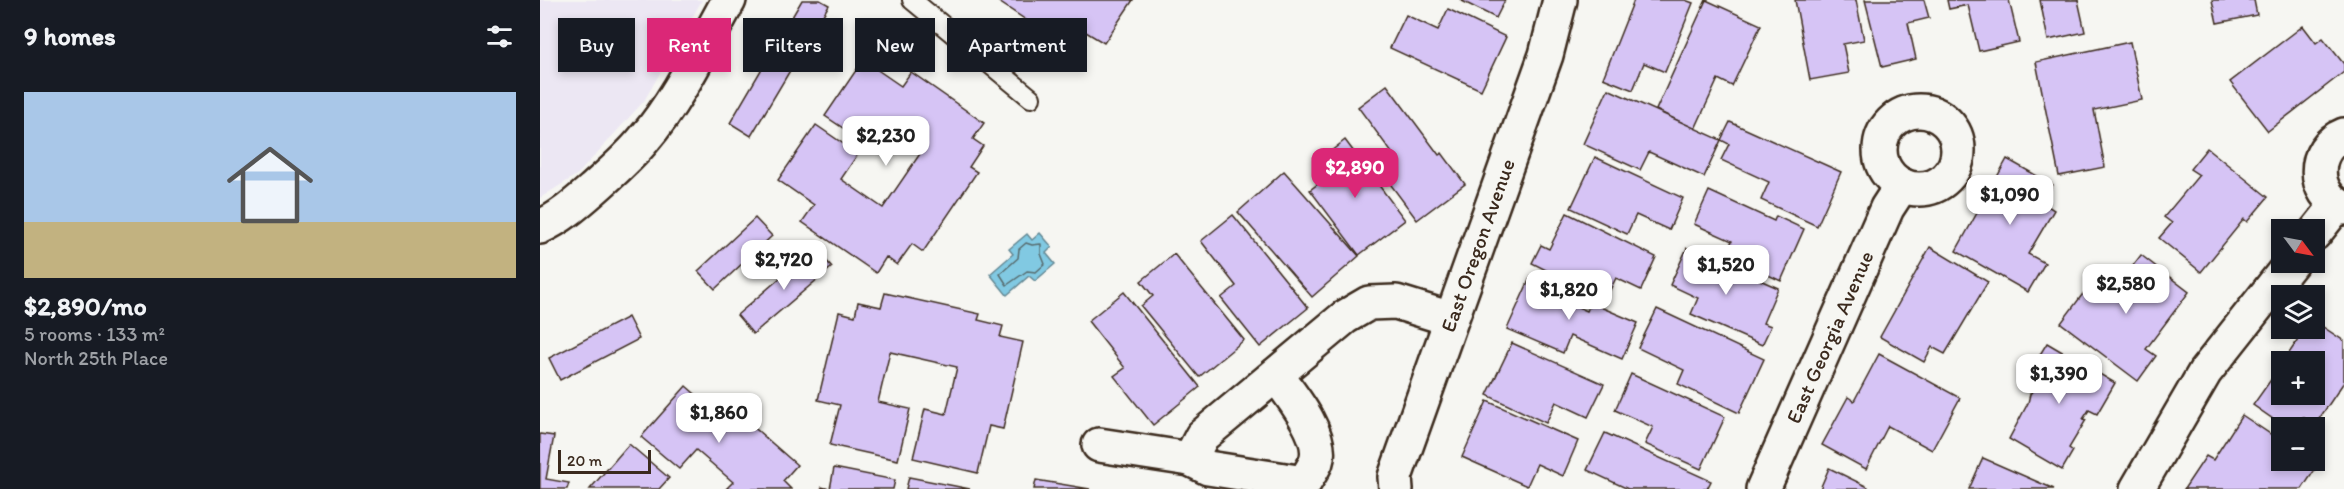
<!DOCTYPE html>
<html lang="en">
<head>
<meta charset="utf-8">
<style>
  :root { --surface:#171b24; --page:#242831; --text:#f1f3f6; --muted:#9ea1a6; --accent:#db2777 }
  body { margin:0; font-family:Itim,sans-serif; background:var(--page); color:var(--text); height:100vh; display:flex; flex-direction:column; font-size:22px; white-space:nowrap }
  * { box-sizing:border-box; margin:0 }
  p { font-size:20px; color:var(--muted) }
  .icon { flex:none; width:33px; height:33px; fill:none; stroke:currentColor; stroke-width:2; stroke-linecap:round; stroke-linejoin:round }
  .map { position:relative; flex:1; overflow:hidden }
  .panel { display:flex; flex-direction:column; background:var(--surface); width:540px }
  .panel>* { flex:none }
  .banner { position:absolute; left:18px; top:18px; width:570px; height:54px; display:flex; gap:12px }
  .needle { width:39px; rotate:122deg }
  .tools { position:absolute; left:1731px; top:219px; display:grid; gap:12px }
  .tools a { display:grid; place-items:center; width:54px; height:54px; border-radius:0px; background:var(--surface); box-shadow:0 3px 9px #0003; font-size:30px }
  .scale { position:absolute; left:18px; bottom:15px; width:93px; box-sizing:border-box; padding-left:6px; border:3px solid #3b2a1e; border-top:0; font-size:16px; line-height:21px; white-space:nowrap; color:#3b2a1e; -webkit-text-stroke:4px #f6f6f2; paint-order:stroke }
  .price { position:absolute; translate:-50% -51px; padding:0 14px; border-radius:12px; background:#fff; color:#222; font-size:20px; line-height:39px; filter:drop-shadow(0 2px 3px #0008) }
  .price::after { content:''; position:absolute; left:50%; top:36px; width:18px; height:14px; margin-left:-9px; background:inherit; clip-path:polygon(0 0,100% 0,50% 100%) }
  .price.current { background:var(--accent); color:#fff }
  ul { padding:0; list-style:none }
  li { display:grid; align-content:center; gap:12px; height:318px; padding:0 24px }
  li span { display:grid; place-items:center; height:186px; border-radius:0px; color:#555 }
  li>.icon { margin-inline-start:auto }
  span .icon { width:108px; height:108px; fill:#fffc; stroke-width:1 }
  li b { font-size:26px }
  h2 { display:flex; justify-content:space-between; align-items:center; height:72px; padding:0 24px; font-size:26px }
  .pill { padding:0 21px; border-radius:0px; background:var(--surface); box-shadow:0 3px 9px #0003; font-size:21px; line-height:54px }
  .pill.current { background:var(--accent); color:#fff }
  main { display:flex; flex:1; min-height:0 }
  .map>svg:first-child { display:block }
  .built { fill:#ece7f3 }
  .water { fill:#81c9e2; stroke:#658994; stroke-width:1.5 }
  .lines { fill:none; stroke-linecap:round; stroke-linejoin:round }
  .shore { stroke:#576a6c; stroke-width:1.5 }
  .building { fill:#d6c4f5; stroke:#3b2a1e; stroke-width:1.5 }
  .lane-casing { stroke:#3b2a1e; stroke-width:22 }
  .street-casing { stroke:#3b2a1e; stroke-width:38 }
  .lane { stroke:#f6f6f2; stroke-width:18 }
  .street { stroke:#f6f6f2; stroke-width:33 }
  .labels { text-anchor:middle; stroke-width:4.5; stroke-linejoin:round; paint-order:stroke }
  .street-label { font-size:21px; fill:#3b2a1e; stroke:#f6f6f2 }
</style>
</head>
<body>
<main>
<section class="panel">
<h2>9 homes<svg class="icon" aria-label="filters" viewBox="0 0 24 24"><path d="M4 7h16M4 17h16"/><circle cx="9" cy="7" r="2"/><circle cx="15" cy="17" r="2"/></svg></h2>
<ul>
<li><span style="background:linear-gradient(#a9c7e8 70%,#c2b280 0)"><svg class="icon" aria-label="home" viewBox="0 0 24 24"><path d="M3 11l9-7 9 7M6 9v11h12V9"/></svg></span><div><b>$2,890/mo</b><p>5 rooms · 133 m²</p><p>North 25th Place</p></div></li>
</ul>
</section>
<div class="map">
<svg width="1804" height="489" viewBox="0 0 1804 489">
  <rect width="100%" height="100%" fill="#f6f6f2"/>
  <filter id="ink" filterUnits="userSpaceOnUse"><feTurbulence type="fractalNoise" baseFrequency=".0167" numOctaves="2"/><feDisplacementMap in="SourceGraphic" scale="12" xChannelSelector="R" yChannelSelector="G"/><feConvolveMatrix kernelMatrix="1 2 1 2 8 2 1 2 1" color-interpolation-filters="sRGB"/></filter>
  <g filter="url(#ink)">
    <polygon class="built" points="0,0 162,0 104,101 38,174 0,198"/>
    <polygon class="water" points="500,233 512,247 506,253 515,264 495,281 489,276 467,295 450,274 473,254 469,249 487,234 492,240"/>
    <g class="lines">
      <polygon class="shore" points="486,243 492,245 501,244 501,254 505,264 496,272 487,271 467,285 460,274 478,258 479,249"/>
    </g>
    <g class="building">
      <polygon points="262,0 280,0 289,5 211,136 190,123"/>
      <polygon points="456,0 593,0 564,43 546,32 539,43 518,28 513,38"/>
      <polygon points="920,0 965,0 956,18"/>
      <polygon points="1094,0 1145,0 1153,3 1125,72 1104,63 1093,90 1063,78"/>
      <polygon points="1166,0 1221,25 1192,86 1178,79 1155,129 1116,110"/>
      <polygon points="1255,0 1316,0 1324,40 1303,44 1309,73 1270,80"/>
      <polygon points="1325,0 1384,0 1389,18 1368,23 1376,59 1342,67"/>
      <polygon points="1407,0 1469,0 1479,42 1439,51 1428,5 1409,9"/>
      <polygon points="1500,0 1538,0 1545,32 1508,40"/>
      <polygon points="1672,0 1714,0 1717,15 1677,23"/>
      <polygon points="908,9 966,37 941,90 850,48 866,15 898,30"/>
      <polygon points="1763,26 1776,43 1783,38 1804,64 1804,72 1728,131 1690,82"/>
      <polygon points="1590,42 1602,100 1554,110 1565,167 1519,176 1496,62"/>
      <polygon points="323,60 361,86 371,72 444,123 433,139 443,146 429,167 437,172 383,252 372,244 357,265 346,257 336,273 262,222 274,205 238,180 276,125 318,154 301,179 343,208 384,148 343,120 327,144 285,116"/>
      <polygon points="847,85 899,155 902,153 925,184 877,220 842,173 858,161 818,107"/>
      <polygon points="1068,89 1181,140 1164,177 1109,152 1100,170 1043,144"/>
      <polygon points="1190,122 1301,172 1277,226 1221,200 1229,182 1181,160 1189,144 1181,140"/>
      <polygon points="805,140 865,220 819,255 770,190 787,177 776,163"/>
      <polygon points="1667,148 1728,197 1707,222 1704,219 1661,272 1619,238 1632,223 1624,217 1659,175 1650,169"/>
      <polygon points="1055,157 1143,198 1129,230 1096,215 1087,234 1031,208"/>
      <polygon points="1467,159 1513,185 1503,203 1514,210 1488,254 1505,263 1488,292 1416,251"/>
      <polygon points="744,171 819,256 772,297 698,212"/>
      <polygon points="1169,191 1234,221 1236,216 1264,229 1241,281 1185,255 1192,241 1154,224"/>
      <polygon points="1027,213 1116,257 1101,290 1076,278 1065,300 992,263 1001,245 1009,249"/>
      <polygon points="693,215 768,308 720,347 681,298 696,286 661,241"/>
      <polygon points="215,218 232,236 175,289 158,271"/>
      <polygon points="1390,247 1448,282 1405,354 1392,347 1384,362 1340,337"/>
      <polygon points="275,248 292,267 213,334 197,315"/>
      <polygon points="1147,248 1238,288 1223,323 1231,326 1222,345 1151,314 1158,298 1130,285"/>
      <polygon points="634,254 704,340 659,377 601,306 613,296 601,281"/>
      <polygon points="1601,255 1649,292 1606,349 1616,356 1598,381 1521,323 1560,271 1578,285"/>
      <polygon points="991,276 1030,293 1027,302 1047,311 1051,303 1098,323 1082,359 1030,336 1023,353 967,329"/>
      <polygon points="584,292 660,387 613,425 574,376 585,368 548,321"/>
      <polygon points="345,293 440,314 438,320 463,326 460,337 483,342 463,429 449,426 438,473 373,458 385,409 406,414 417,367 350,352 338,402 370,409 358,460 290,445 300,405 278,400 299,312 315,316 318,302 341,307"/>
      <polygon points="1117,309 1224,359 1199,413 1138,384 1144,370 1098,348"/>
      <polygon points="88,317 99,339 20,380 9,358"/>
      <polygon points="1774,321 1804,341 1804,382 1775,425 1763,417 1756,428 1746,428 1713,405 1742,364 1742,394 1774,394 1774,362 1743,362 1766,328 1774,328"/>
      <polygon points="972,343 1064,384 1048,417 1016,402 1006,423 947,395"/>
      <polygon points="1507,343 1575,383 1557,414 1549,410 1543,419 1546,420 1529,448 1533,451 1522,470 1469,439 1488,403 1490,394 1500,381 1488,374"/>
      <polygon points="1339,354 1420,398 1392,450 1348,426 1326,469 1282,445 1308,397 1314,401"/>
      <polygon points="1091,374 1185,417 1161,469 1105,444 1113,427 1075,410"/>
      <polygon points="146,386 185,420 194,410 257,465 243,481 251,489 186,489 193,482 156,450 139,469 101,437"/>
      <polygon points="947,401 1038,441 1023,476 997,464 987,486 922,457"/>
      <polygon points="1702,415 1742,442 1742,460 1771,460 1778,465 1762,489 1644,489 1666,456 1673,460"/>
      <polygon points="1065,433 1171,481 1167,489 1088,489 1047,470"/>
      <polygon points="0,434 14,436 6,479 29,483 27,489 0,489"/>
      <polygon points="89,444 129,478 119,489 50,489"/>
      <polygon points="1443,458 1514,489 1429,489"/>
      <polygon points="294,468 355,480 353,489 281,489 282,487 290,489"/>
      <polygon points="1289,468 1328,487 1327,489 1280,489"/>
      <polygon points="369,477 430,489 366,489"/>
      <polygon points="496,480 550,489 494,489"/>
    </g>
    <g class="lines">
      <defs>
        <polyline id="lane" points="372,0 491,98"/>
        <g id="street">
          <circle cx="1379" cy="150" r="39"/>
          <path d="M1804 135C1771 148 1771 194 1804 208"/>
          <path d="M0 227C20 218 36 204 52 190 71 173 90 157 105 138 138 100 164 44 189 0"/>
          <polyline points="1774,234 1797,205"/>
          <path d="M559 445 650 459 668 468 764 483C768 476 773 469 776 462 785 436 751 395 736 375"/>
          <polyline points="650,459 662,436 805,317 829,303 856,302 911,319"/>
          <path id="s1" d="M856 489 855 477 1006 55 1020 0"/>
          <path id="s2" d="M1223 489 1347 208 1362 185"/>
          <polyline points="1597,489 1665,372 1752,262"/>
        </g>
      </defs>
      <use href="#lane" class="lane-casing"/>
      <use href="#street" class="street-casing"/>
      <use href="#lane" class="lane"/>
      <use href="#street" class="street"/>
    </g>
  </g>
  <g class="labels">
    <g class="street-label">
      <text dy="7" stroke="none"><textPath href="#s1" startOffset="258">East Oregon Avenue</textPath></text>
      <text dy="7" stroke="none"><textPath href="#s2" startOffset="166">East Georgia Avenue</textPath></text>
    </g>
  </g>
</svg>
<div class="tools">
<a><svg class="needle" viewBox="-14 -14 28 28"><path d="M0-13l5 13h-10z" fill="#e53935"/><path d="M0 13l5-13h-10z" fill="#9ea1a6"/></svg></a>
<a><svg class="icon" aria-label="layers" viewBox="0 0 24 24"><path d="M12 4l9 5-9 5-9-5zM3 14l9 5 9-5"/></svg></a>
<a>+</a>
<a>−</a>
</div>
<div class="scale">20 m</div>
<b class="price" style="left:346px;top:167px">$2,230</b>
<b class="price current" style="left:815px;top:199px">$2,890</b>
<b class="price" style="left:1470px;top:226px">$1,090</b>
<b class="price" style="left:244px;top:291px">$2,720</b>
<b class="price" style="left:1186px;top:296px">$1,520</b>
<b class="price" style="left:1586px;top:315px">$2,580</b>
<b class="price" style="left:1029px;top:321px">$1,820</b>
<b class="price" style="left:1519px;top:405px">$1,390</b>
<b class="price" style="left:179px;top:444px">$1,860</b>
<div class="banner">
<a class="pill">Buy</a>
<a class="pill current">Rent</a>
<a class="pill">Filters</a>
<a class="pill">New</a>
<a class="pill">Apartment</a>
</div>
</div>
</main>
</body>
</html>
